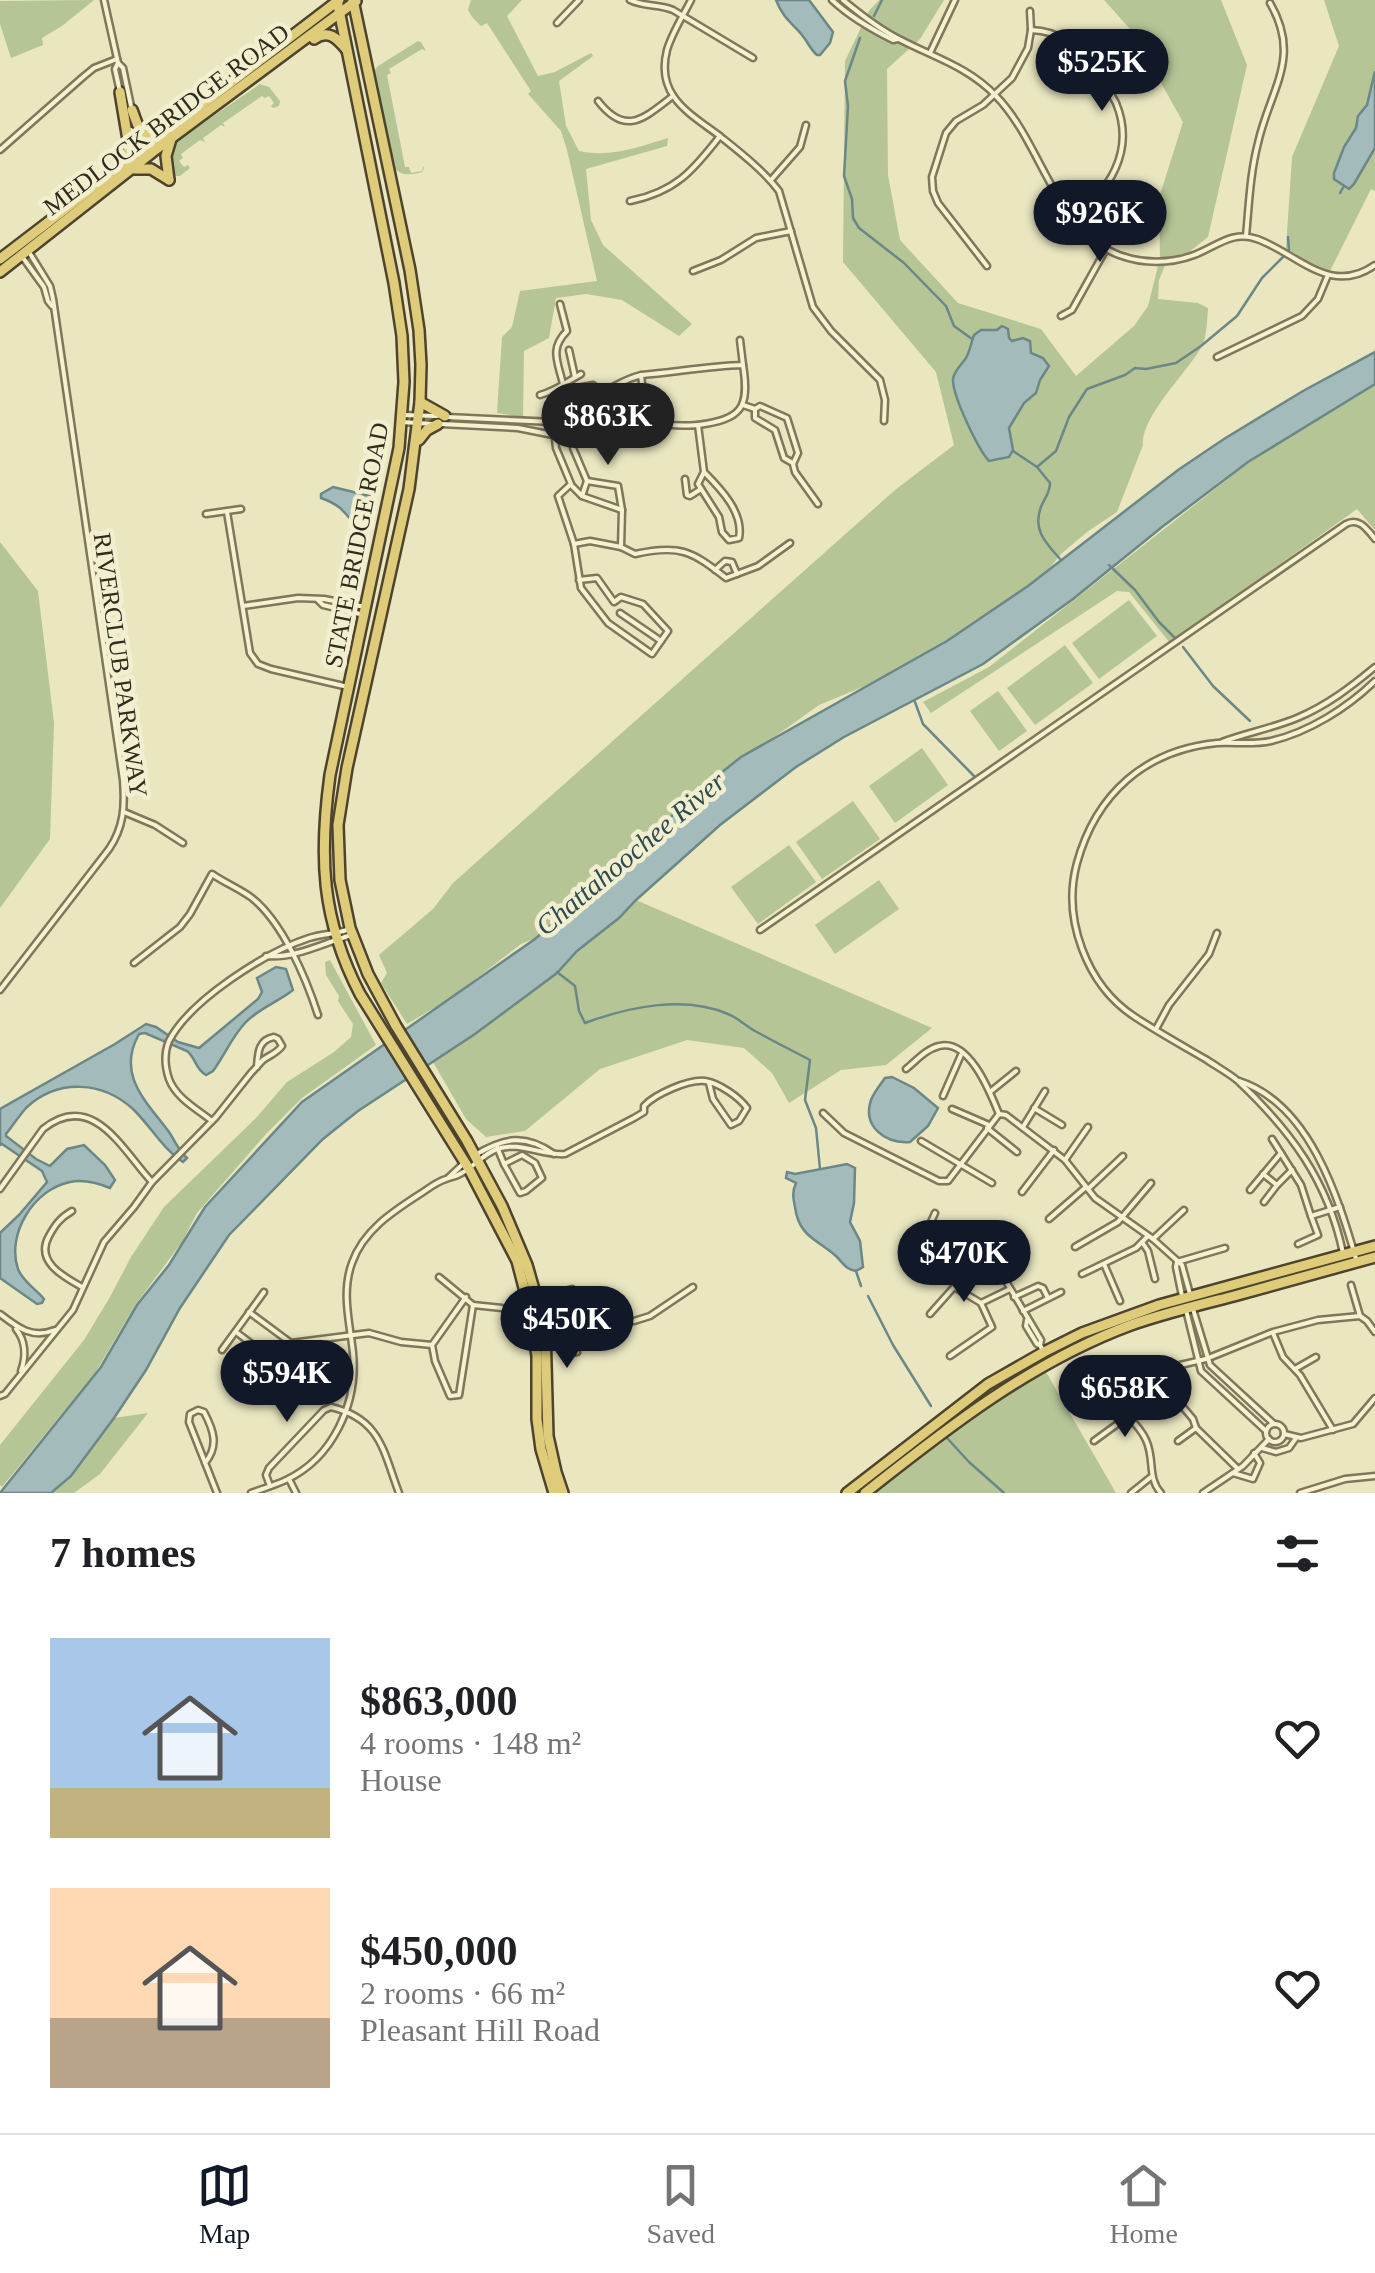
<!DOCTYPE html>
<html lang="en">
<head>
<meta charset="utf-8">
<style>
  :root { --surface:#fff; --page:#f6f6f6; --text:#202124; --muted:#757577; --line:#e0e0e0; --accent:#111827 }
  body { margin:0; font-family:Georgia,serif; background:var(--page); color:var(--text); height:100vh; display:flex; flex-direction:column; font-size:38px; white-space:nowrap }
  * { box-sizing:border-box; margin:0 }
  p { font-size:32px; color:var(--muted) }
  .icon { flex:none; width:55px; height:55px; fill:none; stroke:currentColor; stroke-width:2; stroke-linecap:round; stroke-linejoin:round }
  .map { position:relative; height:1493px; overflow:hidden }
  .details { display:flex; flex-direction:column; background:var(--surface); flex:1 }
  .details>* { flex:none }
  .price { position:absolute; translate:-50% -85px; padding:0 22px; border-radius:35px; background:var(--accent); color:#fff; font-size:32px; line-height:65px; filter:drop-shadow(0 2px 5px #0008) }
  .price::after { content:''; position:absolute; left:50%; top:60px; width:30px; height:22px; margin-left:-15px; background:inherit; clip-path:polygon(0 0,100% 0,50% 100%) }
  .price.on { background:#222; color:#fff }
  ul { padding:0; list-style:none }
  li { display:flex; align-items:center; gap:30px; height:250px; padding:0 50px }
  li span { display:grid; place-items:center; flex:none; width:280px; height:200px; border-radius:0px; color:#555 }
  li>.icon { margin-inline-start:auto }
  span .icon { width:120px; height:120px; fill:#fffc; stroke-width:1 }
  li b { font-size:42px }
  h2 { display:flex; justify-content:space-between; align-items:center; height:120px; padding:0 50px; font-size:42px }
  .menu { display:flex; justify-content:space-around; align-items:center; height:140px; border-top:2px solid var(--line); background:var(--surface); font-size:28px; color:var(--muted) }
  .menu a { display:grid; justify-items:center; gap:5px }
  .menu .on { color:var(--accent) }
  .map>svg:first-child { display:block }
  .green { fill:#b5c596 }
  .water { fill:#a3bbba; stroke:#6b8887; stroke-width:2.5 }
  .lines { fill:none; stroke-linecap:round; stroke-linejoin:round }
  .stream { stroke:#6b8887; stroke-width:2.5 }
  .minor-casing { stroke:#80775a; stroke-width:9 }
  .trunk-casing { stroke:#4e442e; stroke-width:14 }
  .minor { stroke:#f5f2d2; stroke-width:4 }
  .trunk { stroke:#decc7a; stroke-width:9 }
  .labels { text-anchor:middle; stroke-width:9; stroke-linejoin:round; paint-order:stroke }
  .street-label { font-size:25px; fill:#312b1d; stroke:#f1efcf }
  .water-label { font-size:28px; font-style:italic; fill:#2d4a50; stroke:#f1efcf }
</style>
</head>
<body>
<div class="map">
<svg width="1375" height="1493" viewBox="0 0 1375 1493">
  <rect width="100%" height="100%" fill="#e9e6c0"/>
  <g class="green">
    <polygon points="94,0 62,26 42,38 43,45 11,58 0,24 0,1"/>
    <path d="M471 0H522L507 16 538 76 555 72 591 53 593 56 559 81 566 126 579 151C611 158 638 147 668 138L667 146 586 169 591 220 603 245 692 324 679 336 622 300 586 294 556 298 549 338 524 351 523 417 497 413 502 337 512 327 520 291 597 281 567 150 561 131 528 94 531 91 487 23 481 26 472 17 468 10Z"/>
    <path d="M879 0H944L920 39 887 69 888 175 900 240 958 303 1041 329 1076 376 1134 326 1148 306 1160 258 1159 198 1183 122 1131 30 1104 0H1221L1247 65 1208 237 1189 252 1168 258 1159 280 1158 299 1198 303 1208 308C1207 321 1207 337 1201 348 1187 372 1140 418 1143 445L1117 512 1087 532 1061 554 1045 574 1010 607 889 676 819 705 756 750 561 928 521 944 451 998 407 1024 381 983 387 973 379 955 433 909 453 883 895 490 954 445 936 372 843 262 845 61 869 11Z"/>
    <polygon points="1324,0 1375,0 1375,191 1371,189 1330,271 1308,262 1286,248 1292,157 1339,46"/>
    <path d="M418 41 421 42 426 51 422 49 389 69 391 73 387 75 405 167H409L411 173 422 171 423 166 424 168 422 172C410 175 401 177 393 166L373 72 378 66Z"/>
    <polygon points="260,84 269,87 280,101 279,106 273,108 271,106 274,103 269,96 265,98 262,96 223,123 225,127 221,125 203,138 205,142 200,140 181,154 183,158 179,161 184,167 188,165 190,168 180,176 174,176 171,172 168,151 174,143"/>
    <polygon points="0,349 0,542 38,591 54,723 50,839 0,908"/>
    <polygon points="1375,384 1375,530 1357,509 1170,643 1129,592 1117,591 931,713 923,702 989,667 1248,463 1316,418"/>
    <polygon points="1129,600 1157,636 1099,679 1072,643"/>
    <polygon points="1065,645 1093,683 1035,725 1007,688"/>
    <polygon points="998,691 1027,731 999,751 970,711"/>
    <polygon points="922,748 948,785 895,823 869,786"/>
    <polygon points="853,801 880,839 822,879 796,842"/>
    <polygon points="789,845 816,882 758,924 731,887"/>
    <polygon points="879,880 899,909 835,954 815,925"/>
    <polygon points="636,900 932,1028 886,1065 841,1070 789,1103 772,1073 744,1048 687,1040 600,1069 525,1131 486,1137 466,1119 433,1062 475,1034 557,973 577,951 619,918"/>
    <polygon points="330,960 376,1045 302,1098 266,1134 197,1213 182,1242 136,1304 95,1373 2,1487 0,1485 0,1445 84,1340 110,1297 131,1257 164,1207 256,1118 287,1082 334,1052 351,1037 353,1024 338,1001 339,996 326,975 325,962"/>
    <path d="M1042 1370 1046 1372 1116 1493H873C927 1448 984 1409 1042 1370Z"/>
    <polygon points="148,1413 100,1474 74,1493 51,1493 71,1476 114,1418"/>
  </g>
  <g class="water">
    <path d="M776 0H809L833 32 830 43 820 55H817C813 52 810 47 807 42 797 25 785 23 776 0Z"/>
    <polygon points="1375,71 1375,148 1354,184 1349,189 1334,179 1334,173 1344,147 1356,128 1358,116 1367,105"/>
    <path d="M1002 326 1008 329 1009 338 1012 341 1023 338 1030 341 1031 353 1043 358 1049 366 1040 380 1036 393 1024 403 1009 428 1013 450 1009 457 989 461C978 449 952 395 953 379 954 371 962 364 966 358 970 351 971 343 974 335L981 330H997Z"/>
    <polygon points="1375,352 1375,384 1248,462 1162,527 1073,599 983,664 844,737 796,767 720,825 636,900 619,918 577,951 557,973 475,1034 358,1111 323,1139 229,1235 180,1308 146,1370 114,1418 71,1476 51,1493 0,1493 101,1367 137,1305 169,1265 205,1207 302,1102 535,939 582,899 702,788 741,757 947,641 1028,586 1178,470 1224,439 1303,391"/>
    <path d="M333 487 370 496 374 502 368 522 357 527C344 512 341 505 321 498V494Z"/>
    <path d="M276 967 286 969 293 990C278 1002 259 1008 245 1023 232 1037 224 1056 213 1071L206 1075C195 1069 196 1058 187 1051L145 1033 139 1034C116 1075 146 1101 169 1132 175 1141 178 1150 187 1158L183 1162C163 1149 151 1127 134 1110 103 1081 58 1078 26 1108 19 1116 13 1125 6 1134V1136L36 1159 50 1166 67 1149 84 1145 105 1165 115 1180 110 1188C98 1183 83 1179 70 1182 34 1189 6 1234 18 1269 23 1282 36 1289 44 1299L42 1303 37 1304 0 1278V1233L19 1215 47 1182 42 1171 2 1144 0 1145V1109L115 1044 146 1024 156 1027 178 1042 199 1048 258 999 262 992 257 978Z"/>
    <path d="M892 1077 914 1088 938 1108 928 1126 910 1142C886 1144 862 1127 871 1100 874 1092 880 1085 885 1078Z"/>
    <path d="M847 1164 855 1168 854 1203 850 1222 860 1241 863 1267 856 1271C845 1269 844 1264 836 1256 817 1239 799 1237 795 1207 793 1197 792 1192 796 1183L786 1178 787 1172 795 1174Z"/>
  </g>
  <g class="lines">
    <g class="stream">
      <polyline points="874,16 882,0"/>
      <polyline points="860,38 845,81 848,106 844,176 852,199 853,218 859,228 904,263 946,306 954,326 972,339"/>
      <polyline points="1340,193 1344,186"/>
      <polyline points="1288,237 1289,250"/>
      <path d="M1013 451 1037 467 1050 483C1050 493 1045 497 1041 507 1032 530 1046 543 1061 560"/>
      <polyline points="1037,467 1056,451 1069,417 1087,389 1125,375 1135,368 1146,369 1176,363 1201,346 1237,316 1262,278 1283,257"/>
      <polyline points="1109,565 1135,590 1159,622 1175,638"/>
      <polyline points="1183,647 1213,686 1250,721"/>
      <polyline points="915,702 923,724 974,776"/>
      <path d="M557 972 575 986 579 1011 585 1023C628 1007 684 995 728 1014 738 1018 746 1026 755 1031 773 1041 791 1050 810 1060L805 1100 816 1128 820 1169"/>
      <polyline points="856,1271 861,1286"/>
      <polyline points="868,1296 893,1345 931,1406"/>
      <polyline points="947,1438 969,1462 1004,1493"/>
    </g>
    <defs>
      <g id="minor">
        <polyline points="104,0 118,63 123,68 132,111"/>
        <path d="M630 0C644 7 659 4 673 10L753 58"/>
        <path d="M691 0C683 16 672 33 667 50 655 97 691 114 721 137 741 153 764 171 779 191L813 307 831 331 880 380 885 400 884 421"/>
        <path d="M832 0C850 17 871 29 893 40L898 39"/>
        <path d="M843 0C860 14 879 29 899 39 933 57 969 67 996 96 1042 143 1055 231 1119 255 1143 264 1170 264 1194 255 1216 247 1232 230 1257 239 1297 253 1330 297 1375 265"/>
        <polyline points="557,23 579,0"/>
        <path d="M1031 30C1061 31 1077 46 1094 70 1102 80 1110 91 1116 103 1135 149 1111 194 1070 215"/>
        <polyline points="930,53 955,0"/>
        <polyline points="118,63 115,69 120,92"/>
        <path d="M598 101C626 137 644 118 673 96"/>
        <polyline points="131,130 142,148"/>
        <polyline points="136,130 146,147"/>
        <polyline points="0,150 83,77 94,68 117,59"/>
        <polyline points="771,180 800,147 806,125"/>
        <path d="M630 201C675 192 693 171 720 136"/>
        <path d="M1246 236C1249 205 1250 174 1258 143 1270 89 1302 58 1270 3"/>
        <polyline points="21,255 44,287 48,301 52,306"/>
        <polyline points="987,266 938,203 933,191 932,177 946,133 956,121 983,105 1012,78 1028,48 1031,30 1030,11"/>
        <polyline points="693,271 721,260 756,238 791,231"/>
        <path d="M560 304 567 331C549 349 558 362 563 384L572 389 593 385 601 393"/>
        <polyline points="1061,316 1072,310 1106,249"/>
        <polyline points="740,340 743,365"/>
        <polyline points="569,350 575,377"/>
        <polyline points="1217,357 1302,316 1318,299 1328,275"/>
        <path d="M642 375C676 372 709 366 743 365 750 409 741 419 698 425"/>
        <path d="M540 395C556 391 566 382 581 374"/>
        <polyline points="743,405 755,409 760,406 787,418 798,453 793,464 795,472 818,504"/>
        <polyline points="755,409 755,418 775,430 784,458 791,462"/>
        <polyline points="402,415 437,416"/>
        <path d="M447 417 553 422C587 411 604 385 641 375 646 420 650 428 698 425L704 472 698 484 719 517 722 532 729 540 739 538C744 513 721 489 704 472"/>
        <polyline points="583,419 610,432"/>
        <polyline points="402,422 432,424"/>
        <polyline points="553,422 556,448 571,484 558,496 574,544 581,588 608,623 652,654 668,631 643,604 621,597 614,602 597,578 579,580"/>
        <polyline points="441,424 518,428 553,435 564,435 575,429 598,397"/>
        <polyline points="573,448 587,481"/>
        <polyline points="685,479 687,495 690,496 701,489"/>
        <polyline points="572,486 582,496 622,510 621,547 590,541 574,544"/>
        <polyline points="582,496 587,481 618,486 622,510"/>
        <polyline points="227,512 250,653 258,664 271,669 348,687"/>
        <polyline points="206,514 241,509"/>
        <path d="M621 547 635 554C679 544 692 551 726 578L758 566 790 543"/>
        <polyline points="715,570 725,561 732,562 737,574"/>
        <polyline points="318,600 323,605 360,614"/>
        <polyline points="243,606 298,598 324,599 365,607"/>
        <polyline points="620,613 661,641"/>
        <path d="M1222 742C1246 733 1273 728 1297 718 1326 706 1351 687 1375 667"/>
        <polyline points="124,812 155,825 183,843"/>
        <path d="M760 930 1346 524C1359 517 1367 529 1375 539"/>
        <path d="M266 956C295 959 325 942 352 935"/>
        <path d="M134 963 180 927 190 914 212 874C225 883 240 889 252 898 283 923 306 978 318 1015"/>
        <path d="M0 990 109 849C124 827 125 806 123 780L53 299 50 286 29 252"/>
        <polyline points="1156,1029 1169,1005 1209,954 1217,933"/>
        <path d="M906 1069C916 1061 926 1049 939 1046 969 1038 990 1092 999 1114"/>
        <path d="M1239 1081C1310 1104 1338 1197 1357 1262"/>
        <polyline points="990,1092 1016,1071"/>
        <polyline points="943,1096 961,1055"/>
        <polyline points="1034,1108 1062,1125"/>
        <polyline points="952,1109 989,1125"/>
        <polyline points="823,1113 844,1133 939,1181 948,1181 999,1114"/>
        <polyline points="999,1114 1006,1115 1065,1160 1095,1198 1153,1239 1182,1265 1190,1294"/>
        <path d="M212 1121C197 1109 176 1098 169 1079 165 1067 164 1053 169 1041 190 1000 266 952 309 938 321 934 334 934 347 930"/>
        <polyline points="1023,1127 1045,1091"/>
        <polyline points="987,1128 1017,1152"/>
        <polyline points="1272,1139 1301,1185 1311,1216"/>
        <polyline points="921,1141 992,1183"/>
        <polyline points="497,1147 504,1164"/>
        <path d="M475 1155C504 1138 525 1133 554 1154"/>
        <polygon points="522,1155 535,1163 542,1178 526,1191 520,1193 504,1164"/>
        <polyline points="1065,1160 1088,1127"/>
        <polyline points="1263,1174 1277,1185 1292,1170"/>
        <polyline points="449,1177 464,1163"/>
        <path d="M0 1189 43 1129C93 1089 123 1151 152 1182"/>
        <polyline points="1088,1189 1123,1156"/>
        <polyline points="1250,1190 1281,1153"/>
        <polyline points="1022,1192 1054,1150"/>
        <polyline points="1264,1202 1277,1185"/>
        <path d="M72 1211C60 1218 55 1225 49 1236 35 1261 62 1276 82 1287"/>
        <polyline points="935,1213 923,1240 942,1251 953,1250 974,1259 1004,1278 1041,1340 1040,1345 1043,1351"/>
        <polyline points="1049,1219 1086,1187"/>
        <polyline points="1153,1239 1184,1210"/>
        <polyline points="1142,1242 1148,1251 1155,1279"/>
        <polyline points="1298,1244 1318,1235 1311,1216 1340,1207"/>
        <polyline points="1075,1247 1118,1222 1151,1183"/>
        <path d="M1343 1253C1328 1181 1291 1131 1238 1081 1229 1073 1217 1067 1207 1060 1183 1046 1158 1032 1135 1017 1086 985 1062 918 1077 863 1096 794 1145 750 1217 743 1235 742 1253 745 1271 741 1309 732 1347 708 1375 681"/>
        <polyline points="970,1257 988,1229 1001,1238 986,1264"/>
        <polyline points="1177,1262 1176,1267 1182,1296"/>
        <polyline points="1177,1262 1225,1248"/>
        <polyline points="1104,1264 1120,1301"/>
        <polyline points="1082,1274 1136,1248 1147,1237"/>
        <polyline points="439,1277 473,1305 459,1395 450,1396 435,1361 432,1345 466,1297"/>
        <polyline points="1351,1285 1360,1316"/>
        <polyline points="1014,1297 1038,1286 1043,1288 1048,1298"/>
        <polyline points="574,1304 563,1303 561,1292 572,1289 576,1321"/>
        <polyline points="473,1305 502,1308"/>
        <polyline points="1193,1309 1210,1365 1274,1424"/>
        <polyline points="1186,1310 1201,1371 1266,1431"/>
        <polyline points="1023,1311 1061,1292"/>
        <polyline points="249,1312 291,1343 369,1333 401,1342 432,1345"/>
        <path d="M0 1314C18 1328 32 1339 55 1330"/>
        <polyline points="930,1314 954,1287 981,1303"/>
        <polyline points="1027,1320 1026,1326 1037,1344 1040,1345"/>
        <polyline points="569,1325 569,1331 564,1335 567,1354 577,1352 574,1334 569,1331"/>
        <polyline points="548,1327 594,1320 634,1321 650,1316 693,1287"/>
        <path d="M16 1329C26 1341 26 1357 21 1371"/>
        <polyline points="236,1332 277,1363"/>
        <polyline points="1273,1333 1283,1357 1300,1375 1333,1430"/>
        <polyline points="222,1350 264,1292"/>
        <polyline points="950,1356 992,1327 981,1303 1010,1289"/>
        <polyline points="1169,1367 1172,1394 1193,1419 1196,1428"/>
        <polyline points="1295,1369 1316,1357"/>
        <polyline points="259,1386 291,1343"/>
        <path d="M0 1396 5 1394 73 1310 104 1242 134 1207 152 1182 216 1117 251 1073C255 1069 259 1064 263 1060 270 1055 277 1053 282 1046L278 1039 274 1037C258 1040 258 1053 257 1067"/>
        <polyline points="1073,1399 1098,1386 1108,1386 1116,1394"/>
        <circle cx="1275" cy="1433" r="9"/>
        <polyline points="1284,1434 1301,1438 1353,1424 1375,1398"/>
        <polyline points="1094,1441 1127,1417"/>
        <polyline points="1178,1441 1196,1428 1238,1469"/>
        <polyline points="1262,1448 1276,1452 1289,1448 1296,1438"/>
        <path d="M205 1463C219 1446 214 1431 204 1412L198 1410 190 1414 189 1422 217 1493"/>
        <polyline points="1233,1473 1253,1479 1260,1463 1254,1453"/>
        <polyline points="289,1479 296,1493"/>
        <path d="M270 1486 266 1475 269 1468 324 1410 331 1407C381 1419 383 1451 399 1493"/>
        <path d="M251 1493C262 1489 275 1485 286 1480 333 1458 358 1403 353 1353 350 1323 341 1293 352 1263 363 1231 392 1212 420 1194 428 1189 436 1182 446 1179 450 1177 455 1177 460 1174 473 1168 483 1154 497 1149 520 1141 542 1156 565 1154L634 1118 644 1112V1106C655 1094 689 1079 705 1081 719 1083 739 1097 747 1108L739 1121 731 1125 713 1099 709 1083"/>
        <polyline points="1131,1493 1151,1477"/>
        <path d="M1161 1493C1147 1478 1155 1459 1146 1440 1140 1426 1125 1414 1116 1402V1394L1135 1378 1146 1373 1206 1359 1273 1332 1318 1320 1360 1316 1367 1321 1375 1332"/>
        <polyline points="1203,1493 1243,1466 1269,1439"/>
        <polyline points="1300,1493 1345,1479 1375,1476"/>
      </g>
      <g id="trunk">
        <path d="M337 0 394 283 402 336 404 382 399 448 330 775C319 856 321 919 360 994L469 1169 517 1261 529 1307 537 1356V1419L541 1449 554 1493"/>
        <polyline points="353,0 410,270 419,330 421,365 420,402 409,489 347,768 338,825 340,880 350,928 368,974 396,1026 467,1141 502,1206 527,1265 545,1328 548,1436 556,1472 563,1493"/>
        <path d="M314 39C328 29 337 38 346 49"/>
        <polyline points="120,92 129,146 124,163"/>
        <path d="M132 110C139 127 138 139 162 133"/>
        <polyline points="135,169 151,169 169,180"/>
        <polyline points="169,180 166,156 171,139"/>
        <polyline points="0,259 339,0"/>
        <polyline points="0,272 154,151 356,1"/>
        <polyline points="420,402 445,416"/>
        <polyline points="419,440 427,430 438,424"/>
        <polyline points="847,1493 988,1384 1044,1352 1082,1333 1159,1305 1375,1246"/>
        <path d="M865 1493C947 1428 1031 1362 1131 1325 1165 1313 1199 1305 1234 1296 1281 1283 1328 1270 1375 1257"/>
      </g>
    </defs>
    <use href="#minor" class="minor-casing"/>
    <use href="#trunk" class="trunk-casing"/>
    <use href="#minor" class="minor"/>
    <use href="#trunk" class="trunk"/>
  </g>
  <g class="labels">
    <g class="street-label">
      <text transform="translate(166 119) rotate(-37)" y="9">MEDLOCK BRIDGE ROAD</text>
      <text transform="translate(356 545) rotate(-79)" y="9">STATE BRIDGE ROAD</text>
      <text transform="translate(121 665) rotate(82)" y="9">RIVERCLUB PARKWAY</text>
    </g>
    <g class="water-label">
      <text transform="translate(630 853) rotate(-40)" y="10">Chattahoochee River</text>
    </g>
  </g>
</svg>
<b class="price" style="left:1102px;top:114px">$525K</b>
<b class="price" style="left:1100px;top:265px">$926K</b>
<b class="price on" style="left:608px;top:468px">$863K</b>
<b class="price" style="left:964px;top:1305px">$470K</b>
<b class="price" style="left:567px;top:1371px">$450K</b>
<b class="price" style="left:287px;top:1425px">$594K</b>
<b class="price" style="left:1125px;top:1440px">$658K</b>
</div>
<section class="details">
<h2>7 homes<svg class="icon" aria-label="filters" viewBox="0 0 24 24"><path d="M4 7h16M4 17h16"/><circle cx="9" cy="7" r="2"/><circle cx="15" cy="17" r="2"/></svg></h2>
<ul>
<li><span style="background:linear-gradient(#a9c7e8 75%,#c2b280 0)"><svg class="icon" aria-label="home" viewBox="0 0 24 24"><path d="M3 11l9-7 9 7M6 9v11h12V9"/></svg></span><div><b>$863,000</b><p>4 rooms · 148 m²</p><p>House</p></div><svg class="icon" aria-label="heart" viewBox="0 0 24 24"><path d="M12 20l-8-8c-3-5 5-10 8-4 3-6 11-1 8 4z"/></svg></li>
<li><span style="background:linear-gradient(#ffd9b3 65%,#b9a48a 0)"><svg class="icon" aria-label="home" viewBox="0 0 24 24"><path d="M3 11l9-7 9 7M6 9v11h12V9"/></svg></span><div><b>$450,000</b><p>2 rooms · 66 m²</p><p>Pleasant Hill Road</p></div><svg class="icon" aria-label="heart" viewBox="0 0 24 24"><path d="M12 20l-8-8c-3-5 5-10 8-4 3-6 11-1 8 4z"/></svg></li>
</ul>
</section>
<nav class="menu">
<a class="on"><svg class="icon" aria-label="map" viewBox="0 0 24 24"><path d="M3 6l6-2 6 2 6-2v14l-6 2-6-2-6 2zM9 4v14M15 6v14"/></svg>Map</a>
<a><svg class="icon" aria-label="saved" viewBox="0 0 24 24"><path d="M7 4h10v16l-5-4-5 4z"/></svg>Saved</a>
<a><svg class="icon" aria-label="home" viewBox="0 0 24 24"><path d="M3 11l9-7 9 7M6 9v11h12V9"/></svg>Home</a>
</nav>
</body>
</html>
